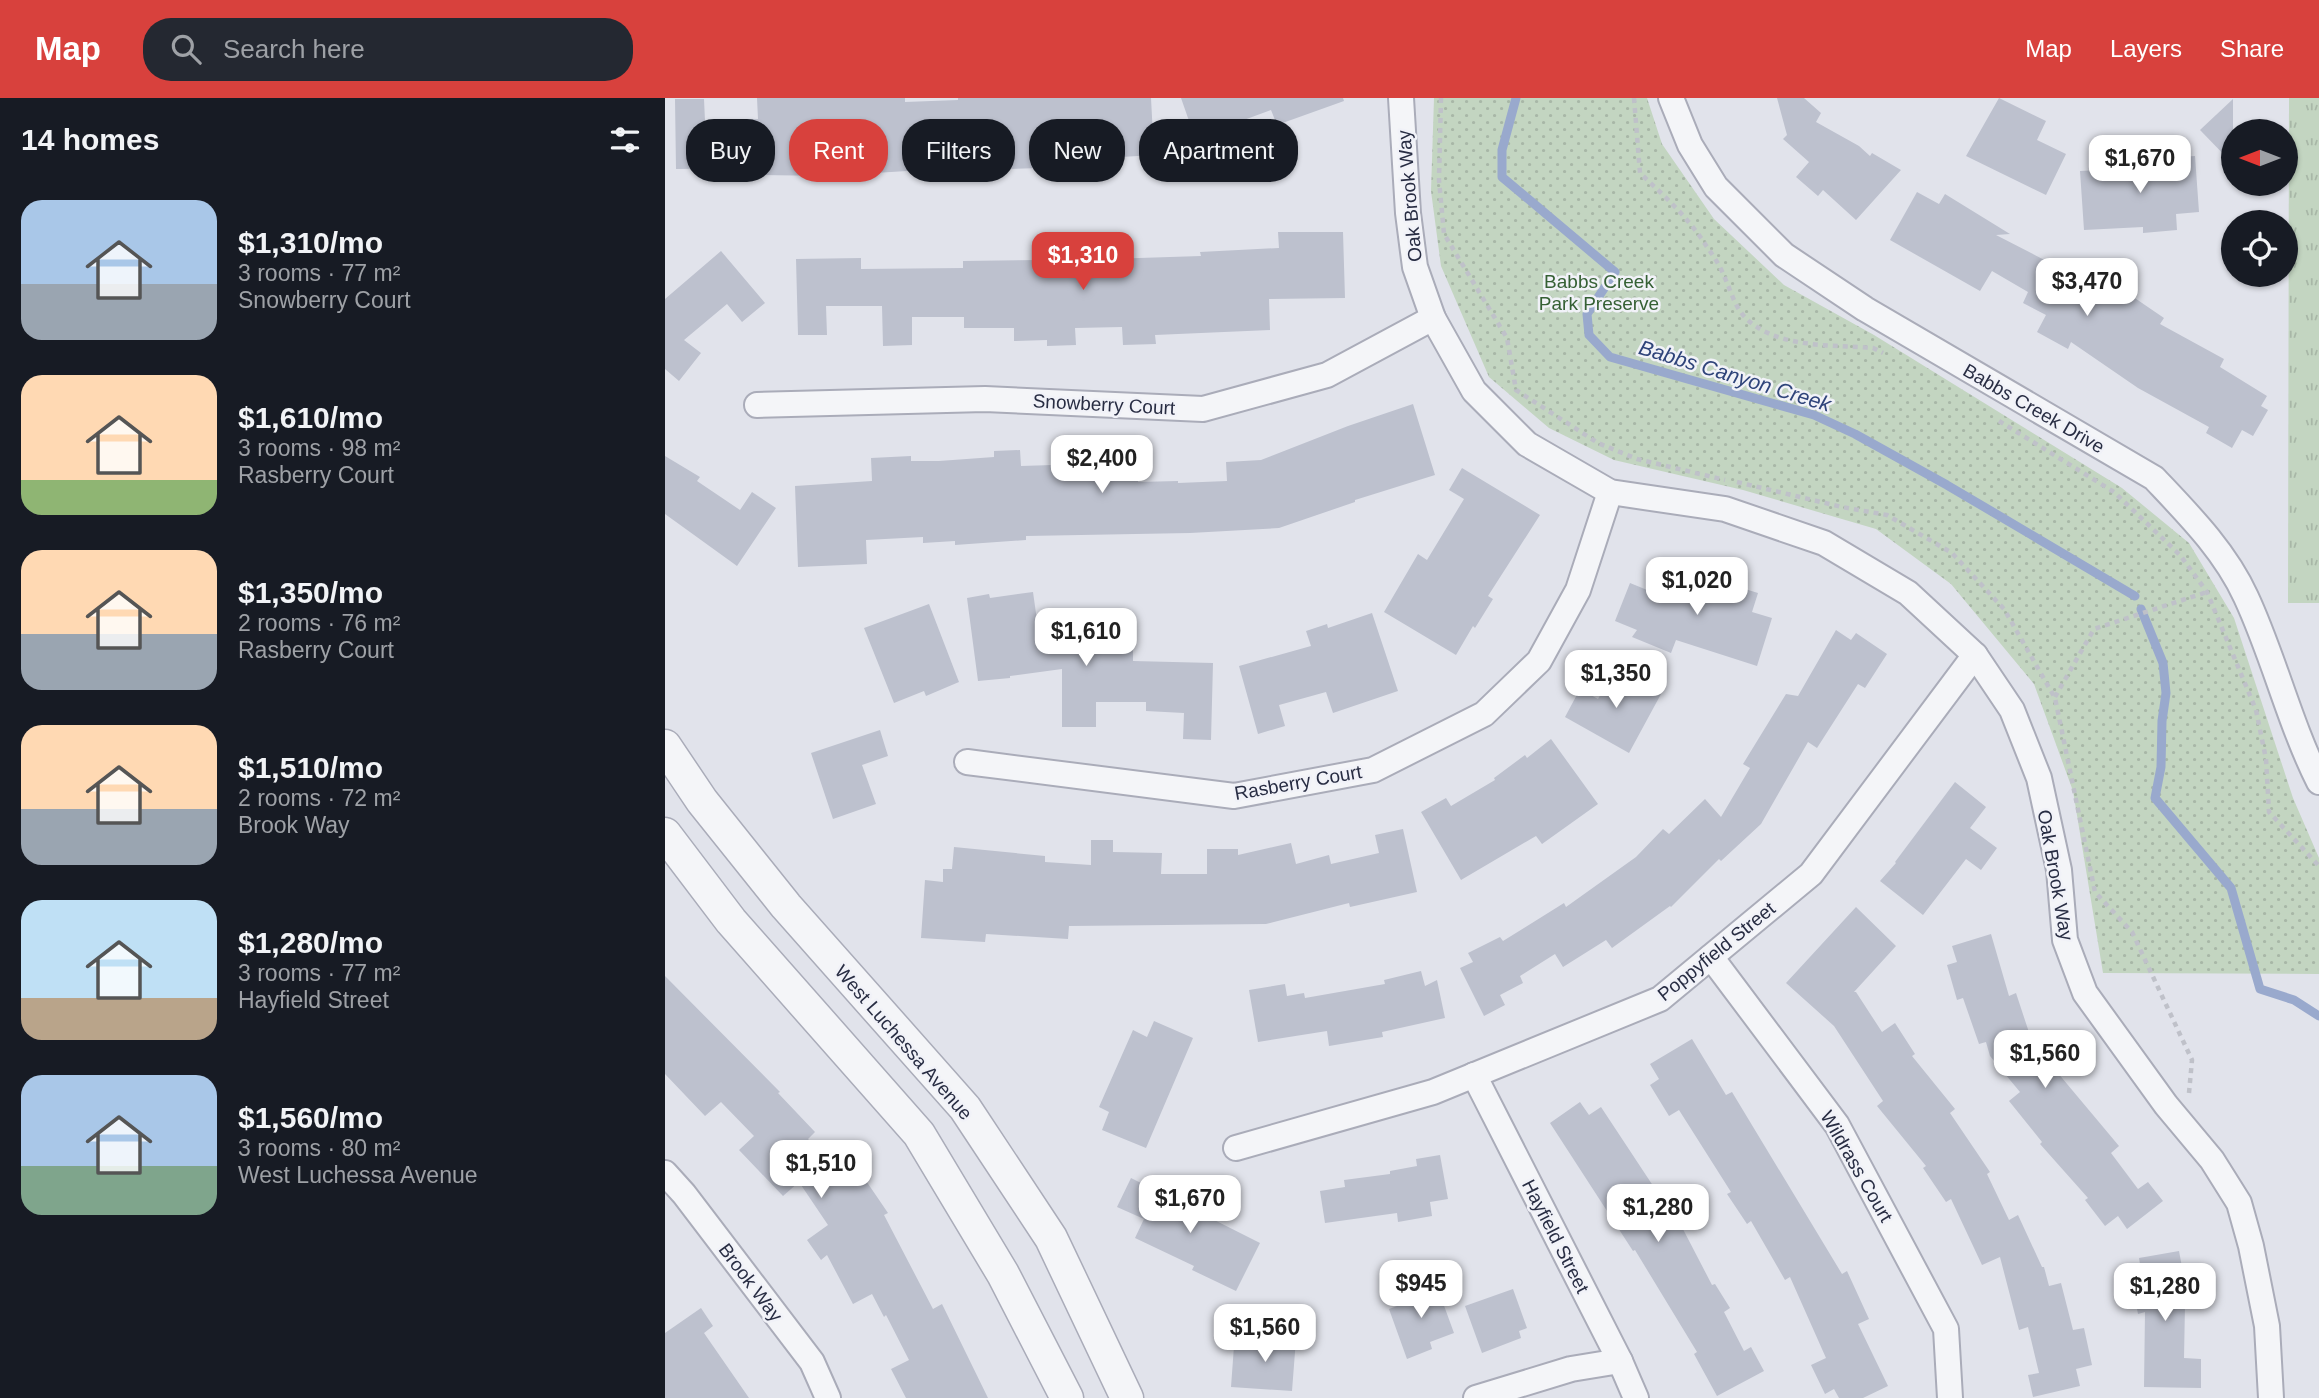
<!DOCTYPE html>
<html lang="en">
<head>
<meta charset="utf-8">
<style>
  :root { --surface:#171b24; --page:#242831; --text:#f1f3f6; --muted:#9ea1a6; --accent:#d8413d }
  body { margin:0; font-family:Helvetica,sans-serif; background:var(--page); color:var(--text); height:100vh; display:flex; flex-direction:column; font-size:26px; white-space:nowrap }
  * { box-sizing:border-box; margin:0 }
  p { font-size:23px; color:var(--muted) }
  .icon { flex:none; width:38px; height:38px; fill:none; stroke:currentColor; stroke-width:2; stroke-linecap:round; stroke-linejoin:round }
  .map { position:relative; flex:1; overflow:hidden }
  .drawer { display:flex; flex-direction:column; background:var(--surface); width:665px }
  .drawer>* { flex:none }
  .top-card { position:absolute; left:21px; top:21px; width:665px; height:63px; display:flex; gap:14px }
  .needle { width:46px; rotate:270deg }
  .controls { position:absolute; left:1556px; top:21px; display:grid; gap:14px }
  .controls a { display:grid; place-items:center; width:77px; height:77px; border-radius:50%; background:var(--surface); box-shadow:0 2px 5px #0004; font-size:35px }
  .price { position:absolute; translate:-50% -60px; padding:0 16px; border-radius:14px; background:#fff; color:#222; font-size:23px; line-height:46px; filter:drop-shadow(0 2px 4px #0008) }
  .price::after { content:''; position:absolute; left:50%; top:42px; width:21px; height:16px; margin-left:-10px; background:inherit; clip-path:polygon(0 0,100% 0,50% 100%) }
  .price.on { background:var(--accent); color:#fff }
  ul { padding:0; list-style:none }
  li { display:flex; align-items:center; gap:21px; height:175px; padding:0 21px }
  li span { display:grid; place-items:center; flex:none; width:196px; height:140px; border-radius:21px; color:#555 }
  li>.icon { margin-inline-start:auto }
  span .icon { width:84px; height:84px; fill:#fffc; stroke-width:1 }
  li b { font-size:30px }
  h2 { display:flex; justify-content:space-between; align-items:center; height:84px; padding:0 21px; font-size:30px }
  .tag { padding:0 24px; border-radius:28px; background:var(--surface); box-shadow:0 2px 5px #0004; font-size:24px; line-height:63px }
  .tag.on { background:var(--accent); color:#fff }
  header { display:flex; align-items:center; gap:42px; box-sizing:border-box; height:98px; padding:0 35px; background:var(--accent); color:#fff }
  header strong { font-size:33px }
  nav { display:flex; gap:38px; margin-inline-start:auto; font-size:24px }
  .search { width:490px; height:63px; background:var(--page); display:flex; align-items:center; gap:18px; box-sizing:border-box; padding:0 24px; border-radius:28px; color:var(--muted); font-size:26px }
  main { display:flex; flex:1; min-height:0 }
  .map>svg:first-child { display:block }
  .grass { fill:url(#grass-tufts) }
  .park { fill:url(#park-dots) }
  .lines { fill:none; stroke-linecap:round; stroke-linejoin:round }
  .stream { stroke:#99a9cd; stroke-width:9 }
  .building { fill:#bdc1ce }
  .minor-casing { stroke:#aaacb9; stroke-width:28 }
  .tertiary-casing { stroke:#aaacb9; stroke-width:35 }
  .path { stroke:#bfc1c9; stroke-width:4.5; stroke-dasharray:5 5; stroke-linecap:butt }
  .minor { stroke:#f4f5f8; stroke-width:24 }
  .tertiary { stroke:#f4f5f8; stroke-width:32 }
  .labels { text-anchor:middle; stroke-width:5; stroke-linejoin:round; paint-order:stroke }
  .street-label { font-size:19px; fill:#282d43; stroke:#f1f2f8 }
  .park-label { font-size:19px; fill:#356034; stroke:#f1f2f8 }
  .water-label { font-size:21px; font-style:italic; fill:#2f447a; stroke:#f1f2f8 }
</style>
</head>
<body>
<header>
<strong>Map</strong>
<div class="search"><svg class="icon" aria-label="search" viewBox="0 0 24 24"><circle cx="10" cy="10" r="6"/><path d="M15 15l6 6"/></svg>Search here</div>
<nav><a>Map</a><a>Layers</a><a>Share</a></nav>
</header>
<main>
<section class="drawer">
<h2>14 homes<svg class="icon" aria-label="filters" viewBox="0 0 24 24"><path d="M4 7h16M4 17h16"/><circle cx="9" cy="7" r="2"/><circle cx="15" cy="17" r="2"/></svg></h2>
<ul>
<li><span style="background:linear-gradient(#a9c7e8 60%,#9aa5b1 0)"><svg class="icon" aria-label="home" viewBox="0 0 24 24"><path d="M3 11l9-7 9 7M6 9v11h12V9"/></svg></span><div><b>$1,310/mo</b><p>3 rooms · 77 m²</p><p>Snowberry Court</p></div></li>
<li><span style="background:linear-gradient(#ffd9b3 75%,#8fb573 0)"><svg class="icon" aria-label="home" viewBox="0 0 24 24"><path d="M3 11l9-7 9 7M6 9v11h12V9"/></svg></span><div><b>$1,610/mo</b><p>3 rooms · 98 m²</p><p>Rasberry Court</p></div></li>
<li><span style="background:linear-gradient(#ffd9b3 60%,#9aa5b1 0)"><svg class="icon" aria-label="home" viewBox="0 0 24 24"><path d="M3 11l9-7 9 7M6 9v11h12V9"/></svg></span><div><b>$1,350/mo</b><p>2 rooms · 76 m²</p><p>Rasberry Court</p></div></li>
<li><span style="background:linear-gradient(#ffd9b3 60%,#9aa5b1 0)"><svg class="icon" aria-label="home" viewBox="0 0 24 24"><path d="M3 11l9-7 9 7M6 9v11h12V9"/></svg></span><div><b>$1,510/mo</b><p>2 rooms · 72 m²</p><p>Brook Way</p></div></li>
<li><span style="background:linear-gradient(#bfe0f5 70%,#b9a48a 0)"><svg class="icon" aria-label="home" viewBox="0 0 24 24"><path d="M3 11l9-7 9 7M6 9v11h12V9"/></svg></span><div><b>$1,280/mo</b><p>3 rooms · 77 m²</p><p>Hayfield Street</p></div></li>
<li><span style="background:linear-gradient(#a9c7e8 65%,#7fa58c 0)"><svg class="icon" aria-label="home" viewBox="0 0 24 24"><path d="M3 11l9-7 9 7M6 9v11h12V9"/></svg></span><div><b>$1,560/mo</b><p>3 rooms · 80 m²</p><p>West Luchessa Avenue</p></div></li>
</ul>
</section>
<div class="map">
<svg width="1654" height="1300" viewBox="0 0 1654 1300">
  <defs>
    <pattern id="grass-tufts" width="24" height="20" patternUnits="userSpaceOnUse" patternTransform="scale(1.75)"><rect width="24" height="20" fill="#c3d5c1"/><path d="M3 7l-1-3M5 7V3M7 7l1-3M15 17l-1-3M17 17v-4M19 17l1-3" fill="none" stroke="#a8b7a7"/></pattern>
    <pattern id="park-dots" width="8" height="8" patternUnits="userSpaceOnUse" patternTransform="scale(1.75)"><rect width="8" height="8" fill="#c3d5c1"/><path d="M2 2h.1M6 6h.1" fill="none" stroke="#a8b7a7" stroke-width="1.8" stroke-linecap="round"/></pattern>
  </defs>
  <rect width="100%" height="100%" fill="#e1e3eb"/>
  <polygon class="grass" points="1624,0 1654,0 1654,505 1623,505"/>
  <polygon class="park" points="769,0 982,0 997,46 1049,121 1119,187 1209,237 1457,390 1524,445 1569,520 1628,700 1654,760 1654,876 1438,875 1408,693 1369,586 1286,486 1211,431 1078,392 949,362 884,330 824,279 776,168 766,93"/>
  <g class="lines">
    <g class="stream">
      <polyline points="851,0 837,52 837,79 950,174 922,216 924,237 945,259 1149,317 1190,336 1282,387 1470,498"/>
      <polyline points="1476,511 1498,565 1501,595 1497,623 1496,669 1490,700 1566,790 1595,891 1629,902 1654,918"/>
    </g>
  </g>
  <g class="building">
    <polygon points="92,0 240,0 240,4 293,2 293,0 486,0 489,57 407,62 407,69 343,71 342,52 242,55 242,73 162,78 94,77 93,70 11,71 10,1 39,1 40,23 93,21"/>
    <polygon points="516,0 678,0 679,3 612,27 606,12 530,40"/>
    <polygon points="1112,0 1139,0 1156,15 1151,24 1194,48 1205,58 1207,55 1236,72 1191,122 1158,92 1153,98 1131,79 1144,64 1118,41 1122,37"/>
    <polygon points="1334,0 1381,23 1372,42 1401,56 1381,97 1301,58"/>
    <polygon points="1568,1 1568,66 1535,32"/>
    <polygon points="1530,58 1534,114 1511,116 1512,132 1478,135 1478,129 1419,132 1415,73 1473,70 1473,62"/>
    <polygon points="1252,94 1274,106 1280,96 1345,136 1331,137 1453,200 1458,192 1499,220 1495,226 1559,261 1555,269 1602,298 1596,308 1603,312 1588,338 1577,332 1567,350 1541,335 1544,329 1473,290 1406,244 1403,251 1372,234 1381,217 1358,205 1363,194 1327,173 1315,193 1225,142"/>
    <polygon points="613,134 678,134 680,200 604,201 605,232 490,237 491,246 458,247 457,229 410,230 411,247 382,248 382,242 349,243 349,230 299,230 299,219 247,219 247,247 218,248 217,208 161,208 162,237 133,237 131,161 196,160 196,171 298,170 298,163 377,162 377,160 443,158 443,161 536,158 535,154 614,150"/>
    <polygon points="56,153 100,205 77,224 62,206 19,242 36,255 14,283 0,271 0,201"/>
    <polygon points="748,306 770,377 690,402 690,404 614,430 525,435 361,438 361,442 290,447 290,443 258,445 258,439 201,442 202,466 133,469 130,388 207,383 206,360 246,358 246,363 274,363 329,359 329,353 355,352 356,368 449,365 449,359 473,359 473,384 513,383 513,385 562,383 561,364 596,362 683,328"/>
    <polygon points="0,358 35,379 32,383 75,412 87,394 111,410 72,468 0,416"/>
    <polygon points="797,370 875,417 823,498 828,501 810,530 808,528 791,557 719,514 753,456 762,462 799,401 784,392"/>
    <polygon points="1002,470 1052,490 1054,483 1093,495 1087,514 1107,520 1092,568 1011,542 1006,555 967,539 972,532 950,523 965,485 992,496"/>
    <polygon points="368,494 376,551 468,551 468,563 548,565 546,642 518,641 519,615 481,613 481,604 431,604 431,629 397,629 397,571 345,578 345,580 313,583 302,500 324,496 325,500"/>
    <polygon points="264,506 294,584 261,598 259,593 229,605 199,530"/>
    <polygon points="707,515 733,593 668,615 661,594 614,607 620,628 593,636 574,568 646,548 641,533 662,526 663,530"/>
    <polygon points="1171,532 1186,542 1191,535 1222,556 1200,590 1193,586 1152,650 1143,644 1096,726 1056,763 1054,761 1006,809 1005,808 947,850 941,842 898,869 890,856 855,878 858,885 835,897 840,907 819,918 795,870 808,864 803,855 835,839 838,843 899,805 901,809 971,759 998,731 1004,736 1040,701 1056,719 1085,670 1078,666 1121,596 1133,598"/>
    <polygon points="950,571 996,596 964,655 900,619 915,591 933,601"/>
    <polygon points="215,632 223,658 197,667 211,706 168,721 146,655"/>
    <polygon points="886,641 933,706 877,746 871,738 796,782 756,714 781,700 786,708 830,682 829,680 860,657 862,660"/>
    <polygon points="1290,684 1321,709 1305,730 1332,750 1316,772 1301,761 1258,817 1215,783 1231,765 1230,764"/>
    <polygon points="738,731 752,794 685,809 684,805 601,826 404,828 403,841 321,836 320,844 256,840 260,782 278,784 278,771 287,771 289,749 380,758 380,764 426,767 426,742 448,742 448,754 497,755 496,776 542,776 542,751 573,751 573,757 626,745 631,766 664,757 666,766 714,755 710,737"/>
    <polygon points="1191,809 1231,848 1189,894 1191,894 1217,934 1230,925 1250,956 1247,958 1290,1011 1285,1015 1325,1074 1322,1076 1344,1122 1353,1117 1377,1169 1379,1169 1384,1188 1396,1185 1408,1232 1419,1230 1427,1267 1411,1271 1415,1288 1368,1299 1363,1277 1374,1275 1363,1229 1354,1232 1335,1159 1317,1167 1286,1101 1281,1104 1258,1070 1261,1068 1212,1008 1218,1003 1169,928 1121,885"/>
    <polygon points="1326,836 1344,898 1351,895 1380,983 1392,974 1454,1048 1446,1055 1473,1091 1483,1084 1498,1103 1462,1131 1453,1118 1440,1128 1420,1102 1423,1100 1375,1046 1377,1044 1344,1003 1355,994 1325,958 1321,944 1314,946 1298,900 1292,902 1282,867 1292,864 1287,848"/>
    <polygon points="756,873 760,888 772,882 780,920 717,934 718,939 664,948 662,933 593,944 584,892 620,886 622,898 639,895 640,900 720,886 719,882"/>
    <polygon points="0,878 115,994 113,995 150,1034 143,1041 180,1080 193,1071 223,1115 219,1117 268,1211 277,1206 323,1300 241,1300 226,1271 244,1262 221,1217 219,1219 207,1196 188,1206 162,1157 156,1162 142,1142 163,1127 134,1084 118,1098 74,1052 89,1038 56,1004 40,1018 0,976"/>
    <polygon points="489,923 528,940 481,1050 437,1032 444,1014 434,1009 468,932 482,939"/>
    <polygon points="1027,941 1061,997 1067,994 1177,1176 1182,1173 1204,1221 1193,1226 1223,1288 1198,1300 1174,1300 1169,1291 1160,1296 1146,1267 1161,1260 1125,1179 1120,1182 1086,1123 1082,1126 1062,1096 1066,1094 1014,1012 1004,1018 985,987 994,981 985,966"/>
    <polygon points="915,1004 924,1017 936,1009 1004,1112 1007,1110 1047,1187 1050,1186 1065,1210 1059,1214 1079,1253 1086,1249 1099,1273 1052,1298 1029,1256 1032,1254 970,1152 968,1153 885,1025"/>
    <polygon points="775,1057 783,1101 765,1104 767,1118 733,1124 732,1115 660,1125 655,1093 680,1089 679,1082 725,1076 725,1073 752,1068 751,1061"/>
    <polygon points="466,1080 595,1145 571,1193 527,1172 529,1168 470,1140 479,1121 452,1109"/>
    <polygon points="1514,1153 1524,1206 1520,1207 1519,1260 1536,1261 1536,1290 1479,1289 1480,1214 1473,1216 1466,1180 1477,1178 1474,1160"/>
    <polygon points="770,1183 789,1235 765,1244 767,1251 742,1261 724,1211 740,1205 737,1195"/>
    <polygon points="848,1191 862,1230 854,1233 856,1240 817,1255 800,1208"/>
    <polygon points="36,1210 48,1228 39,1235 84,1300 0,1300 0,1235"/>
    <polygon points="584,1238 631,1241 627,1293 566,1289 569,1248 583,1249"/>
  </g>
  <g class="lines">
    <defs>
      <g id="minor">
        <polyline points="736,0 743,115 750,169 768,220 809,293 862,346 945,394 1060,411 1159,445 1243,495 1310,557 1347,612 1374,680 1394,772 1400,842 1420,895 1501,1007 1547,1062 1574,1105 1586,1148 1602,1228 1606,1300"/>
        <path d="M1006 0 1025 47 1051 89 1119 157 1200 211 1489 380C1523 416 1560 453 1581 499 1609 559 1624 624 1654 684"/>
        <polyline points="92,307 320,301 538,311 662,277 768,220"/>
        <polyline points="302,664 569,698 708,672 819,616 874,563 913,492 945,394"/>
        <polyline points="1046,859 1172,1027 1281,1231 1285,1300"/>
        <polyline points="809,977 955,1263 971,1300"/>
        <polyline points="571,1050 768,994 995,901 1146,776 1310,557"/>
        <polyline points="0,1075 19,1096 147,1264 163,1300"/>
        <polyline points="811,1300 906,1271 955,1263"/>
      </g>
      <g id="tertiary">
        <polyline points="0,648 37,703 121,808 300,1010 386,1140 462,1300"/>
        <polyline points="0,736 66,823 254,1036 338,1176 402,1300"/>
      </g>
    </defs>
    <use href="#minor" class="minor-casing"/>
    <use href="#tertiary" class="tertiary-casing"/>
    <g class="path">
      <polyline points="776,0 774,82 779,136 842,240 851,292 933,345 972,361 1060,382"/>
      <path d="M969 0 975 75C998 97 1023 119 1040 146 1047 156 1055 167 1059 178 1068 197 1070 214 1089 227 1121 250 1170 247 1208 250L1218 255"/>
      <polyline points="1334,323 1449,394 1515,457 1542,494 1591,612 1601,661 1604,714 1654,768"/>
      <polyline points="1072,384 1177,409 1222,417 1287,455 1339,511 1390,600 1430,794 1467,834 1527,962 1524,995"/>
      <polyline points="1390,599 1429,531 1542,494"/>
    </g>
    <use href="#minor" class="minor"/>
    <use href="#tertiary" class="tertiary"/>
  </g>
  <g class="labels">
    <g class="street-label">
      <text transform="translate(744 98) rotate(-95)" y="7">Oak Brook Way</text>
      <text transform="translate(439 306) rotate(3)" y="7">Snowberry Court</text>
      <text transform="translate(1369 310) rotate(30)" y="7">Babbs Creek Drive</text>
      <text transform="translate(633 684) rotate(-10)" y="7">Rasberry Court</text>
      <text transform="translate(1391 777) rotate(80)" y="7">Oak Brook Way</text>
      <text transform="translate(1051 853) rotate(-39)" y="7">Poppyfield Street</text>
      <text transform="translate(239 944) rotate(49)" y="7">West Luchessa Avenue</text>
      <text transform="translate(1192 1068) rotate(60)" y="7">Wildrass Court</text>
      <text transform="translate(891 1138) rotate(63)" y="7">Hayfield Street</text>
      <text transform="translate(86 1184) rotate(53)" y="7">Brook Way</text>
    </g>
    <g class="park-label">
      <text x="934" y="190">Babbs Creek<tspan x="934" dy="22">Park Preserve</tspan></text>
    </g>
    <g class="water-label">
      <text transform="translate(1070 278) rotate(17)" y="7">Babbs Canyon Creek</text>
    </g>
  </g>
</svg>
<div class="controls">
<a><svg class="needle" viewBox="-14 -14 28 28"><path d="M0-13l5 13h-10z" fill="#e53935"/><path d="M0 13l5-13h-10z" fill="#9ea1a6"/></svg></a>
<a><svg class="icon" aria-label="locate" viewBox="0 0 24 24"><circle cx="12" cy="12" r="6"/><path d="M12 2v4M12 18v4M2 12h4M18 12h4"/></svg></a>
</div>
<b class="price" style="left:1475px;top:97px">$1,670</b>
<b class="price on" style="left:418px;top:194px">$1,310</b>
<b class="price" style="left:1422px;top:220px">$3,470</b>
<b class="price" style="left:437px;top:397px">$2,400</b>
<b class="price" style="left:1032px;top:519px">$1,020</b>
<b class="price" style="left:421px;top:570px">$1,610</b>
<b class="price" style="left:951px;top:612px">$1,350</b>
<b class="price" style="left:1380px;top:992px">$1,560</b>
<b class="price" style="left:156px;top:1102px">$1,510</b>
<b class="price" style="left:525px;top:1137px">$1,670</b>
<b class="price" style="left:993px;top:1146px">$1,280</b>
<b class="price" style="left:756px;top:1222px">$945</b>
<b class="price" style="left:1500px;top:1225px">$1,280</b>
<b class="price" style="left:600px;top:1266px">$1,560</b>
<div class="top-card">
<a class="tag">Buy</a>
<a class="tag on">Rent</a>
<a class="tag">Filters</a>
<a class="tag">New</a>
<a class="tag">Apartment</a>
</div>
</div>
</main>
</body>
</html>
